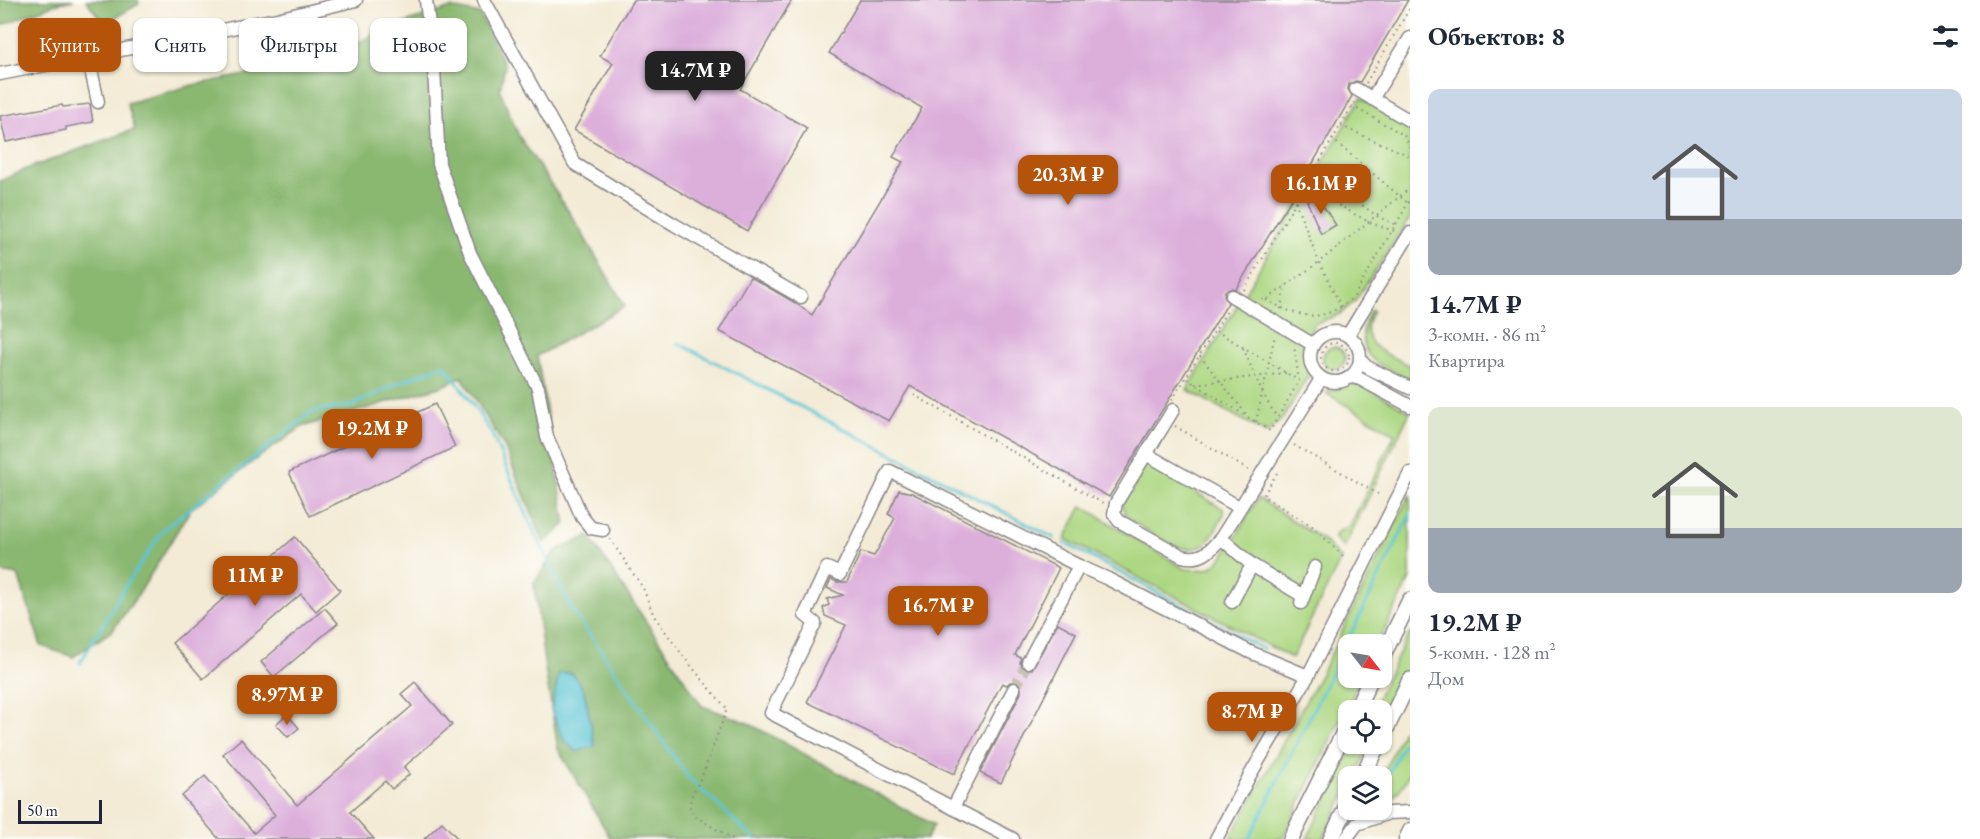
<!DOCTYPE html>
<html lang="ru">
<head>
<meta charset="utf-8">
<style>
  :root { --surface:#fff; --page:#f2f2f3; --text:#1f2937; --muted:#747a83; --accent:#b45309 }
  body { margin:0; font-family:"EB Garamond",serif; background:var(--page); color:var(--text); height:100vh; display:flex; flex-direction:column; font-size:22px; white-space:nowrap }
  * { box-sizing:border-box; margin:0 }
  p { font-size:20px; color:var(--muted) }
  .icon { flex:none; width:33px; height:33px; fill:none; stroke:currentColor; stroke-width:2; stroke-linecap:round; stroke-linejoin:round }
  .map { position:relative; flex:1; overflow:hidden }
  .panel { display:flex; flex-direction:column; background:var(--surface); width:570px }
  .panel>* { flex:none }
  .guide { position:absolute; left:18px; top:18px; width:570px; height:54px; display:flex; gap:12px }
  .needle { width:39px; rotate:121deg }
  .buttons { position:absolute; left:1338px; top:634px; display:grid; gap:12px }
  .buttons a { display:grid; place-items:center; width:54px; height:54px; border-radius:12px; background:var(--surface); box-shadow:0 2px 4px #0004; font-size:30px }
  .scale { position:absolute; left:18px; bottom:15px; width:84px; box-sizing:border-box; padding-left:6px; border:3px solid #22223b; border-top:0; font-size:16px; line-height:21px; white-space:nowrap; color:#22223b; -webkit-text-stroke:4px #fdfcf7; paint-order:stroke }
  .price { position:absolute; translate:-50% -51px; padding:0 14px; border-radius:12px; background:var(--accent); color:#fff; font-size:20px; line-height:39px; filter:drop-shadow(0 2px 3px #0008) }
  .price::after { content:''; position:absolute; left:50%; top:36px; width:18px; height:14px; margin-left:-9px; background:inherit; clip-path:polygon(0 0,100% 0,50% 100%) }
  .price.current { background:#222; color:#fff }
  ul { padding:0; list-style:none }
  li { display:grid; align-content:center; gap:12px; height:318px; padding:0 18px }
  li span { display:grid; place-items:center; height:186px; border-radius:12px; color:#555 }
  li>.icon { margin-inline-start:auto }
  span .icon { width:108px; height:108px; fill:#fffc; stroke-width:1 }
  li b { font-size:26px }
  h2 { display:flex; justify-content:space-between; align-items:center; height:72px; padding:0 18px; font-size:26px }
  .chip { padding:0 21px; border-radius:12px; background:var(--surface); box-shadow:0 2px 4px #0004; font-size:21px; line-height:54px }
  .chip.current { background:var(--accent); color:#fff }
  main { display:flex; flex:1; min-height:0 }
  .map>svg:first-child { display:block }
  .green { fill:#add883; stroke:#687d5f; stroke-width:1.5 }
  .forest { fill:#8ab871; stroke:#566d56; stroke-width:1.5 }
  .water { fill:#5ac5d5; stroke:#3e7488; stroke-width:1.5 }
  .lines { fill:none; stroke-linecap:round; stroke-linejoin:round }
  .stream { stroke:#5ac5d5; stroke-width:3 }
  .building { fill:#dcafdb }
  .minor-tunnel { stroke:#c9c3b6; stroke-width:12; stroke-dasharray:12 6; stroke-linecap:butt }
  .minor-casing { stroke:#8a8688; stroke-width:15 }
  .major-casing { stroke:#8a8688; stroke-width:18 }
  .path { stroke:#8a8688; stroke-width:2; stroke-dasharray:1.5 4.5; stroke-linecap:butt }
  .minor { stroke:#fff; stroke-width:12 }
  .major { stroke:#fff; stroke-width:15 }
</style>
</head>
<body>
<main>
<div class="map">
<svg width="1410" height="839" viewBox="0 0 1410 839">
  <rect width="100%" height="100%" fill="#fdfcf7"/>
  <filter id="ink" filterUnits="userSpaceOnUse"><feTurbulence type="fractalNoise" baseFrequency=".0167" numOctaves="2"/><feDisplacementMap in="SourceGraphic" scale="12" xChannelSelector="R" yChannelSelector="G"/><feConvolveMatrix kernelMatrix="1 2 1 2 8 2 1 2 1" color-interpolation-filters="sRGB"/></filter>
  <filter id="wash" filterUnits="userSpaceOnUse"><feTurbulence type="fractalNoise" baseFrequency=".008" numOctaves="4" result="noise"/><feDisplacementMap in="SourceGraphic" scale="24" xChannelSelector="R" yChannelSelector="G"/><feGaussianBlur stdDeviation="1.35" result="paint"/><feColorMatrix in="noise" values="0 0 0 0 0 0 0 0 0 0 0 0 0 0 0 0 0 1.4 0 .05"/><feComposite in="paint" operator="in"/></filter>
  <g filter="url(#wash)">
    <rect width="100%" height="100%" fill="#f3ebd5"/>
    <g class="green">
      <polygon points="1361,98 1410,128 1410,218 1355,301 1340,314 1314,324 1303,347 1308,376 1283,418 1267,433 1187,390"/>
      <path d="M1371 310 1373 311C1353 344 1386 353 1410 366V379C1398 373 1382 368 1372 359 1358 346 1362 324 1371 310Z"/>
      <circle cx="1334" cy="358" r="11"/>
      <polygon points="1348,384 1361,384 1410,412 1344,548 1335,538 1336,533 1350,526 1395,434 1326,393"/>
      <path d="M1148 465 1153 466 1223 509 1224 514C1219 522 1214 536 1206 543 1186 561 1151 532 1132 521 1127 516 1123 512 1122 504L1143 467Z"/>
      <polygon points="1410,494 1410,578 1377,645 1348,645 1348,678 1361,678 1282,839 1230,839 1322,672"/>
      <path d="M1258 498 1323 540 1341 559 1292 658 1065 539 1082 506 1185 569C1194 570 1205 571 1213 566 1229 555 1247 515 1258 498Z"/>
      <polygon points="1410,632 1410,666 1382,723 1382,711 1371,711"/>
      <path d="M1410 716C1410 729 1410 758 1410 769 1407 784 1393 799 1382 807L1381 777Z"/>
      <polygon points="1354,744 1371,744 1354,777 1348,777 1348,788 1323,839 1307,839"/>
    </g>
    <g class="forest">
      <polygon points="0,0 74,0 55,4 0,26"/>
      <polygon points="86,0 138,0 139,4 104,24"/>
      <polygon points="451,8 480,14 505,66 500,90 519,136 573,218 625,306 537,356 566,524 544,543 504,446 462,377 443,386 302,427 252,462 190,510 140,592 112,631 73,657 41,646 18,575 0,572 0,181 29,168 135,129 127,103 193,85 322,60 386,29"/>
      <path d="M589 536 702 706 746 722 934 825 926 839H666C660 836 621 839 611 839L558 749 544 662 534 583 555 551Z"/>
    </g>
    <polygon class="water" points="559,673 572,673 584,690 595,746 577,752 564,741 551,710"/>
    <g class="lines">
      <g class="stream">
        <polyline points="678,343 1054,538"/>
        <polyline points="1065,543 1263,649"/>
        <polyline points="80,663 125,587 164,529 313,411 352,406 398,383 444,365 468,397 492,434 532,527 570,606 688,777 754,839"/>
        <polyline points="1382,786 1410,731"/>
        <polyline points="1249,839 1410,515"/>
      </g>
    </g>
    <g id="blocks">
      <g class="building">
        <polygon points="633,0 792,0 740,89 807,128 747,231 574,130 613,63 600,56"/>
        <polygon points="860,0 1408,0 1360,82 1356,81 1349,84 1348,89 1352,96 1306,175 1236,289 1232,288 1225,291 1224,296 1228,303 1109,497 910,386 889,421 719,331 750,277 792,301 812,315 903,162 893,157 922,108 829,53"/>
        <polygon points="90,104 93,122 66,127 66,130 6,142 0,116 62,105 63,107"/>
        <polygon points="1315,194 1336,225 1321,234 1307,201"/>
        <polygon points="435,404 455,447 310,516 289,472"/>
        <polygon points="899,490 912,493 1059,568 1015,655 1021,658 1020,663 1024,669 1032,669 1058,623 1076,633 1001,783 980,773 1021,693 1021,685 1017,681 1010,682 1007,685 1002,683 954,774 807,702 846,625 825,616 823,608 829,605 827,599 843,595 827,588 831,579 837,582 847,582 861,552 874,556 895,518 888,514"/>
        <polygon points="295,537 340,590 316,611 301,594 203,679 172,643"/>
        <polygon points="325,608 338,623 274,677 261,662"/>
        <polygon points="415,682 452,725 404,767 410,774 392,789 385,781 350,812 374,839 219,839 182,796 205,776 254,833 275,815 223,754 241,739 297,805 412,706 401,694"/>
        <polygon points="287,714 299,728 288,737 276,724"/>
        <polygon points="442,822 458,839 424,839"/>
      </g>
    </g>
  </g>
  <g filter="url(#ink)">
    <use href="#blocks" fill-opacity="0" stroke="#8a8688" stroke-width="1.5"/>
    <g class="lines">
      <polyline class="minor-tunnel" points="1014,689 1028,662"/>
      <defs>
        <g id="minor">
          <polyline points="426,0 434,68 439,164 470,253 538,388 547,437 582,517 591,528 603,530"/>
          <polyline points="484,0 575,164 675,225 801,297"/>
          <polyline points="88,56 98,102"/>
          <polyline points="0,74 277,19 356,0"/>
          <polyline points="1356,89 1410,121"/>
          <polyline points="1372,99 1410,38"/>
          <polyline points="1232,296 1312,344"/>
          <circle cx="1335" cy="357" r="25"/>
          <polyline points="1348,335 1410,233"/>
          <polyline points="1360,360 1367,367 1410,388"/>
          <polyline points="1351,377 1360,379 1410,406"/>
          <path d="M1173 410 1116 503 1114 514 1119 521 1182 556C1201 561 1209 552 1221 538L1321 379"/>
          <polyline points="1146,454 1239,507"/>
          <polyline points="1221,538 1252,565 1303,596"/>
          <polyline points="1232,602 1252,565"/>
          <polyline points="1301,603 1315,567"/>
          <polyline points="1028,662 1079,566 1108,579 1250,652 1308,676"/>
          <polyline points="953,808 771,713 815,623 805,615 827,568 840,574 890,471 1079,566"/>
          <polyline points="1013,839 953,808 1014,689"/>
          <polyline points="1216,839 1250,775 1308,676 1410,473"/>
          <polyline points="1346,839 1357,824 1389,813 1410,812"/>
          <polyline points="1405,839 1410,829"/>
        </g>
        <g id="major">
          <polyline points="1382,657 1410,600"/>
          <polyline points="1355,711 1371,678"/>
          <polyline points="1382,737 1410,680"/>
          <polyline points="1362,777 1378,744"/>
          <polyline points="1291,839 1348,724"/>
          <polyline points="1331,839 1348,804"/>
        </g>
      </defs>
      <use href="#minor" class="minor-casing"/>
      <use href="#major" class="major-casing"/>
      <g class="path">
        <polyline points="1366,83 1410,8"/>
        <polyline points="1352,106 1404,135 1410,147"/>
        <polyline points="1341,126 1410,156"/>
        <polyline points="1332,139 1409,204"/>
        <polyline points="1306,175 1321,186"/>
        <polyline points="1295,201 1319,262 1342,308"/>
        <polyline points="1394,231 1369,222 1322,196 1321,187 1333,184 1377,216 1396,225"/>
        <polyline points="1244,290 1355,101"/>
        <polyline points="1262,300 1266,300 1319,262 1410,188"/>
        <path d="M1266 300C1300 318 1323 325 1354 296L1410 200"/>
        <polyline points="1281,309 1285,285"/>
        <polyline points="1216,331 1298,380"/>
        <circle cx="1335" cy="357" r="14"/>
        <polyline points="1243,348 1262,392 1277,418"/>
        <polyline points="1200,356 1247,415"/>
        <polyline points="1187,379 1270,431 1299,381 1294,345"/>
        <polyline points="1195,384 1286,373"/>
        <polyline points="914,395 1106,505"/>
        <polyline points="1172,400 1229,308"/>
        <polyline points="1256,422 1275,335"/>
        <polyline points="1175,426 1250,471"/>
        <polyline points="1294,445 1378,494"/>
        <polyline points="1277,473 1263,496 1312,526 1346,559"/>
        <polyline points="610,539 643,588 654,616 687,661 727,709 703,774 691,797 690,809 696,817 733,839"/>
      </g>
      <use href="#minor" class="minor"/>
      <use href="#major" class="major"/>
    </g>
  </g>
</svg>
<div class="buttons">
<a><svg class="needle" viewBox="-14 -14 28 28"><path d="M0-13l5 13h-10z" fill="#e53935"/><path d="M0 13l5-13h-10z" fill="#747a83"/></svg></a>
<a><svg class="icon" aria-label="locate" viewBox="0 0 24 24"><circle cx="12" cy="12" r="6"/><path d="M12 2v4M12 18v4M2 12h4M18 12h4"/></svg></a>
<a><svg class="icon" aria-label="layers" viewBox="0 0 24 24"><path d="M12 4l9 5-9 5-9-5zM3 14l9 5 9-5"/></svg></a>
</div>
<div class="scale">50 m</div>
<b class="price current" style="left:695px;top:102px">14.7M ₽</b>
<b class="price" style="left:1068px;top:206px">20.3M ₽</b>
<b class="price" style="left:1321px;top:215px">16.1M ₽</b>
<b class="price" style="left:372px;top:460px">19.2M ₽</b>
<b class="price" style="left:255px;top:607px">11M ₽</b>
<b class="price" style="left:938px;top:637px">16.7M ₽</b>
<b class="price" style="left:287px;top:726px">8.97M ₽</b>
<b class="price" style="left:1252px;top:743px">8.7M ₽</b>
<div class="guide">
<a class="chip current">Купить</a>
<a class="chip">Снять</a>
<a class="chip">Фильтры</a>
<a class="chip">Новое</a>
</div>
</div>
<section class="panel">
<h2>Объектов: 8<svg class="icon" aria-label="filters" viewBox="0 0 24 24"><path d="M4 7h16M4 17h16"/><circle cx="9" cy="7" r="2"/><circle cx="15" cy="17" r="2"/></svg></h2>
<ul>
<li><span style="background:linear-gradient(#c9d6e8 70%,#9aa5b1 0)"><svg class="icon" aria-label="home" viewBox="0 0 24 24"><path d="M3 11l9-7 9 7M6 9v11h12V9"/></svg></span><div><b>14.7M ₽</b><p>3-комн. · 86 m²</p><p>Квартира</p></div></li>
<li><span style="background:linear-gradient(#dfe7d0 65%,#9aa5b1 0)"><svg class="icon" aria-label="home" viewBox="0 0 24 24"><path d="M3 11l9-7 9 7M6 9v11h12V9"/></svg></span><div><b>19.2M ₽</b><p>5-комн. · 128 m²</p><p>Дом</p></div></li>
</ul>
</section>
</main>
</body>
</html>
